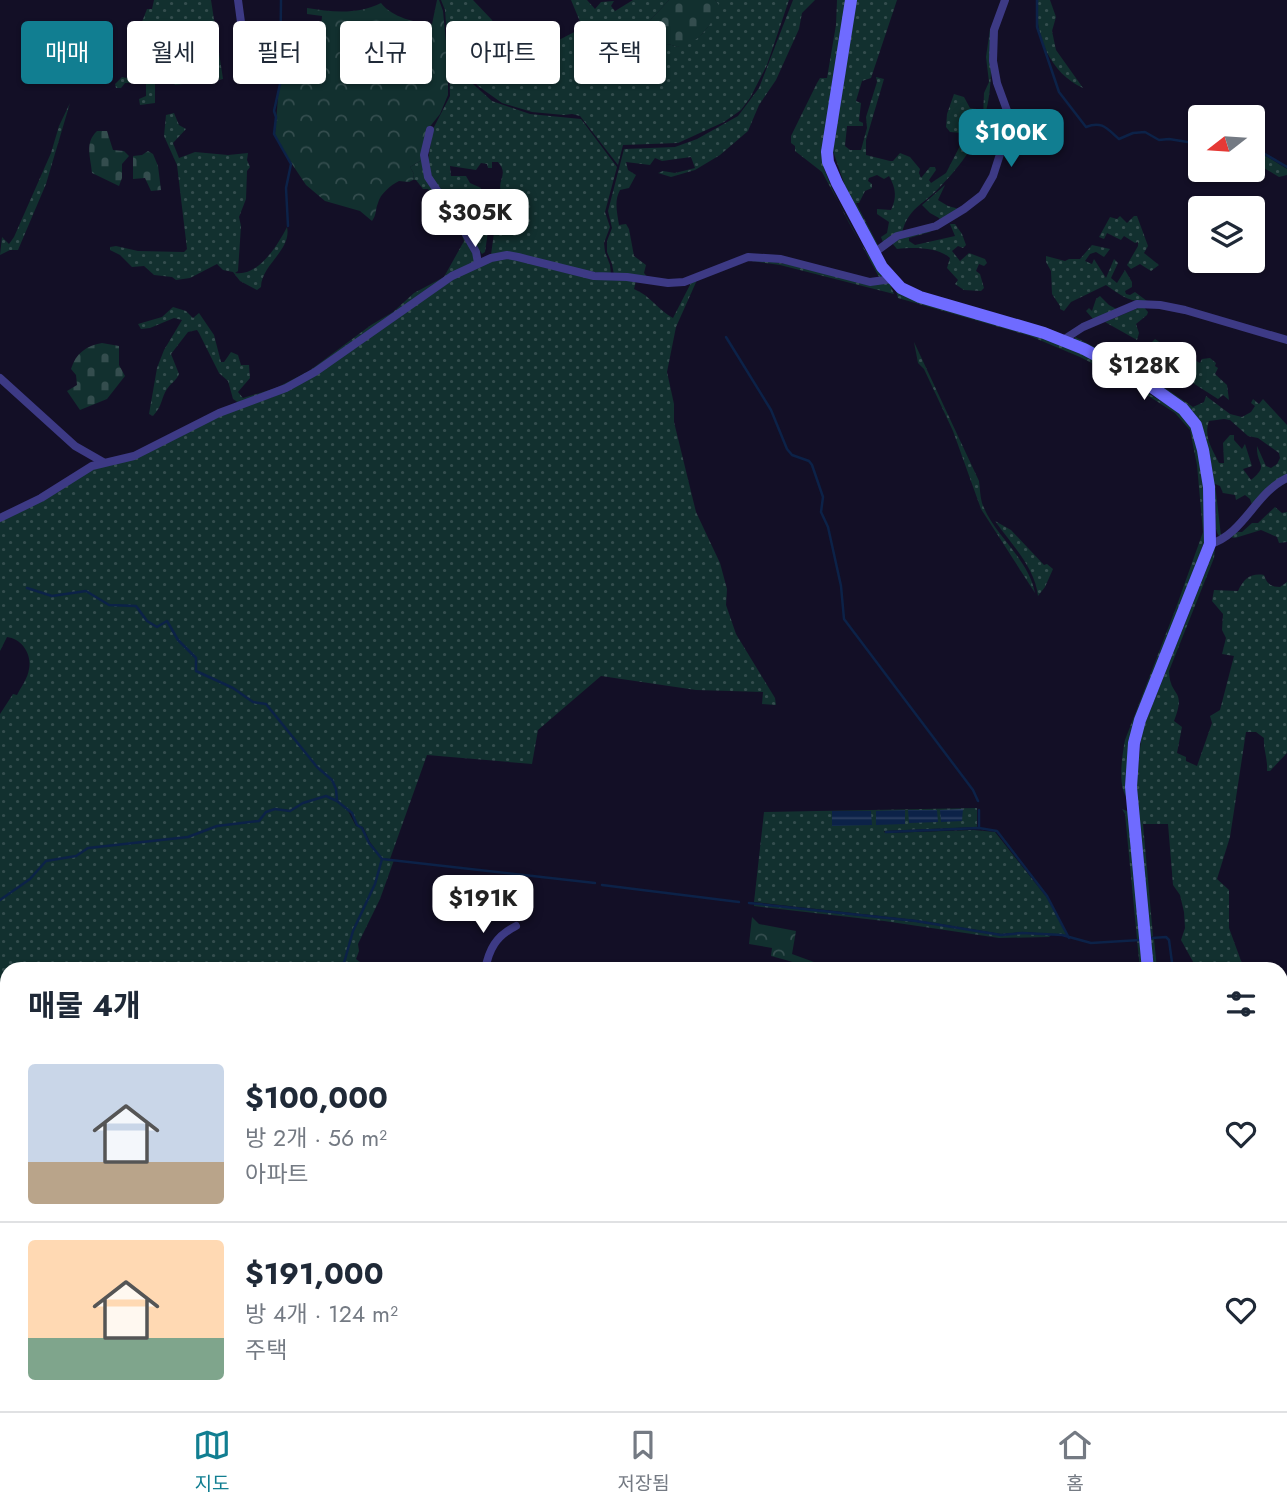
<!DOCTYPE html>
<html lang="ko">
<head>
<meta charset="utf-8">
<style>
  :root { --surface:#fff; --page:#f2f2f3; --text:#1f2937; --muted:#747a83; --line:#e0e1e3; --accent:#117e91 }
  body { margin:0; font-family:Jost,"Noto Sans KR",sans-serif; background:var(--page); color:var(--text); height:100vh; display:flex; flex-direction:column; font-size:26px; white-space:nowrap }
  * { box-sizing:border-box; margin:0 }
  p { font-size:23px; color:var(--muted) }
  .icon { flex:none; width:38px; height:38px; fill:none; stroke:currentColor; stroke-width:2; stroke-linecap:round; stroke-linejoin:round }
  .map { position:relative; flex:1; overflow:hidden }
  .sheet { position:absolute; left:0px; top:962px; width:1288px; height:450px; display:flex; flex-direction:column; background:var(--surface); border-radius:21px 21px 0 0; box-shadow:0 2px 5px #0004 }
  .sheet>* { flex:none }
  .top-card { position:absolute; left:21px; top:21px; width:700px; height:63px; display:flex; gap:14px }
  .needle { width:46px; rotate:253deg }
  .fabs { position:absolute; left:1188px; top:105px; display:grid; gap:14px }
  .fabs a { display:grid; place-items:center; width:77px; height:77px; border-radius:7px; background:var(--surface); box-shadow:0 2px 5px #0004; font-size:35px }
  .price { position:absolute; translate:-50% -60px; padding:0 16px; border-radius:14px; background:#fff; color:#222; font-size:23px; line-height:46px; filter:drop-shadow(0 2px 4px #0008) }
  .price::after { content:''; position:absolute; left:50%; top:42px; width:21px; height:16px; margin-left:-10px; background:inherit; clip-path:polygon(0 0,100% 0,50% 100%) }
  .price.active { background:var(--accent); color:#fff }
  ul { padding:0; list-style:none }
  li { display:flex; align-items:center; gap:21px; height:175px; padding:0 28px }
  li+li { border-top:2px solid var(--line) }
  li span { display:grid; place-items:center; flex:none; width:196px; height:140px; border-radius:7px; color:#555 }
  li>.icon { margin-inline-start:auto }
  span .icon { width:84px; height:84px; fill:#fffc; stroke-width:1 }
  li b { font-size:30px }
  h2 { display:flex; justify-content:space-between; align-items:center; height:84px; padding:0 28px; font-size:30px }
  .tag { padding:0 24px; border-radius:7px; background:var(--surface); box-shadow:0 2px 5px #0004; font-size:24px; line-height:63px }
  .tag.active { background:var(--accent); color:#fff }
  .tab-bar { display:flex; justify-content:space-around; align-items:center; height:98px; border-top:2px solid var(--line); background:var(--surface); font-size:19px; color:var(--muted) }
  .tab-bar a { display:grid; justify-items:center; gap:4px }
  .tab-bar .active { color:var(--accent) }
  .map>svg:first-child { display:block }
  .grass { fill:url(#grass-dots); fill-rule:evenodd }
  .forest { fill:url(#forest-crowns) }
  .cemetery { fill:url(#cemetery-stones) }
  .water { fill:url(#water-rules) }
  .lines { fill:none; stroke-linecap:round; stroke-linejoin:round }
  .stream { stroke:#0c2248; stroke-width:2.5 }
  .street { stroke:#3d3a85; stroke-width:8 }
  .secondary { stroke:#6f6bff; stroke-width:12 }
</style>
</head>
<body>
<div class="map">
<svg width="1287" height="1411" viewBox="0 0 1287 1411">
  <defs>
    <pattern id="grass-dots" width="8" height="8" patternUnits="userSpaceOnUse" patternTransform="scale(1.75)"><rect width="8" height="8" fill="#12302f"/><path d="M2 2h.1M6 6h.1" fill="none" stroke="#344d4e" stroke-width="1.8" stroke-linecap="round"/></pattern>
    <pattern id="forest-crowns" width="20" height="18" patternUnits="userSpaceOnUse" patternTransform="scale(1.75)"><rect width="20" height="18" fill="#12302f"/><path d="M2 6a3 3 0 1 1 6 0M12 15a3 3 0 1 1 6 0" fill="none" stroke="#344d4e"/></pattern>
    <pattern id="cemetery-stones" width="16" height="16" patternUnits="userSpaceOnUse" patternTransform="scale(1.75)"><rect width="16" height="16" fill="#12302f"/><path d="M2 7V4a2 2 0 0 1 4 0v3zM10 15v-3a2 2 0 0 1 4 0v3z" fill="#344d4e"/></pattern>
    <pattern id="water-rules" width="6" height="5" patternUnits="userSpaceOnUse" patternTransform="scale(1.75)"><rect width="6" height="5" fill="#0c2248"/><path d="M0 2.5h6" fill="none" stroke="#2f4163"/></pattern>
  </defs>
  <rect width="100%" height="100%" fill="#130f26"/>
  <g class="grass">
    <path d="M154 0H211L223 79 175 85 164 70 155 69V103L140 105 139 99 146 96V83H125L121 88H116L115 84 122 77 126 78 150 65C151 51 157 34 140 27L147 9H152Z"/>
    <path d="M441 0H473L492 20 497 31 507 36 508 41 502 48 512 74C535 69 551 61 553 37L559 40 578 30 581 24 571 0H587L595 9 601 2 614 1 611 6 615 11 633 0H669L630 42 646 55C657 46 662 40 677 47 705 38 705 30 720 8L715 0H789L767 65 750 98 741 110 724 122 678 143 623 145 618 165 580 116 572 114 564 115 532 112 502 103 478 86 448 51 445 10Z"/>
    <path d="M793 0H815L802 13 799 29 776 80 759 105 748 131 720 155 695 170 671 177 658 173 663 171 675 173 695 168 691 157 662 161 655 158 650 165 626 162 628 170 636 175 629 188 620 190C614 201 617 212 619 225L626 224 629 229 634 256 646 265 644 273 648 278 614 275 612 264 607 252V241L612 228 608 211 624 149 675 147 697 139 738 116 759 88Z"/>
    <path d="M837 0H847L824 168C835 200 862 250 884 276L879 277 822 172 795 151V146L791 143V136L817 83 820 78H827L836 25Z"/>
    <path d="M856 0H897L871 78 862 81 856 101 861 103 859 121 863 123V126H847L845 146 850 150H861L867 128 866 117 877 82 876 77 884 79 866 140V155L890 161H893L900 153 910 157 920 169 919 173 921 178 930 167H935L936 170 929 180 931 183 946 173 965 136 962 133 950 132 946 127 947 114 954 94 964 97 970 108 976 109 977 127 983 119 984 93 989 82 986 57 990 29C994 98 990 137 939 188 923 205 908 208 902 233L884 245 881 237 887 233 889 222 877 214V209L891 210C897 198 896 188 889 176L884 179 877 175 869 178 868 181 872 184V188L865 191 859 203H856L879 247 877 248 845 186 833 151Z"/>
    <path d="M1038 0H1050L1056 17 1052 31 1056 50 1083 88C1051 74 1033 34 1038 0Z"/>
    <path d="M449 55 464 76 492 101 530 114 581 119 617 167 605 212 610 227 604 243 605 252 610 265 611 275 491 255 495 225 517 229 520 203 497 200 501 192C497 180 509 174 498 162H492V168H488L487 164 481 163 476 170 450 166 451 176H466L470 183 481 188V193L493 197 485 252 482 254 432 177 428 161 433 129 450 96Z"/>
    <polygon points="70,103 46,184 18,250 10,250 0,255 2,237 9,244 14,237 51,153 59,126"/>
    <path d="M174 113 179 125 186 129 173 143 179 158 195 152 228 155 248 153 247 160 250 167 247 171 246 199 239 217 241 226 238 271 235 273C258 277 278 245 287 227 292 250 261 265 261 287L257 290 240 281 233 272 223 270 217 264 190 278 176 280 172 277 154 275 144 266 132 267 120 255 110 250V247L116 246 138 251 184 252 187 249 177 165 164 136 166 115Z"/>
    <polygon points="1253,148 1287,169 1287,175 1279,177 1254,162"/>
    <path d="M422 160 462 231 476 261 320 366 273 392 239 403 233 399 228 381 219 373 199 333 197 330 188 332 171 354 179 374C176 381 171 383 167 389 161 398 163 405 153 416L149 414 157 368 164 350 182 320 174 318 150 328 141 329 138 324 162 317 173 307 186 311 193 318 199 313 214 335 221 362H224L231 352 238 355 241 365H249L250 378 238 392 243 398 276 388 309 371 371 325 393 312 414 293 444 277 464 241C460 228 453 223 442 216L438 202 428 189H423L416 180H413L414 174 410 167Z"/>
    <polygon points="945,185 938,200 948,206 959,209 940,222 939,218 930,213 922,205"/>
    <polygon points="1120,216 1127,223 1134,216 1137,216 1148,246 1144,253 1159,265 1151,271 1140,264 1131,269 1127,265 1138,246 1138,242 1135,243 1124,236 1121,240 1107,233 1104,239 1099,237 1110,217 1117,219"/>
    <path d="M950 224H955L962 234 966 245 963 248 958 246 952 251 960 261 969 253 985 259 987 263 984 266 979 264 976 271 980 274 984 288 981 291 964 290 955 284 958 280 947 268 950 258C938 247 914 247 897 249L892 243 897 239 932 229 930 232 909 238V241L915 245 955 236Z"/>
    <path d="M1092 245 1110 249 1104 257 1096 252 1090 254 1085 261 1092 264 1094 259 1106 278 1114 259 1118 263 1111 278 1117 283 1125 270 1132 282V287L1125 291 1126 294 1130 295 1135 292 1147 301C1130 303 1120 295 1106 285L1071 302 1064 311 1060 309V306L1052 294 1051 271 1046 262V256L1065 261 1069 259H1080Z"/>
    <path d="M507 257 636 281 634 289C651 296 658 310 673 318L692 281 697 280 676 327 667 372 674 404V422L696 512 720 563 727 589 726 605 736 634 775 698 776 705 762 704 763 692 696 690 601 676 538 730 532 764 427 755 390 859 382 858 370 842 363 827 357 825 352 813 348 811 356 826 362 828 369 843 381 859V862L382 860H394L380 899 358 944 359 951 356 959 369 969 7 970V1146L0 1142V714L13 694 17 695C21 687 28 678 29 669 32 654 22 639 7 637L0 651V520L93 468 110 464 235 409 273 397 453 278 479 265Z"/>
    <polygon points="756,259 889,282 894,294 780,265 744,260"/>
    <path d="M895 287 1040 337 1086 356 1181 413 1195 432 1204 487 1205 540 1140 711 1128 799C1117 787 1122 757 1125 740L1177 605 1203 532 1197 465 1190 430 1175 413 1119 377 1080 357 1030 336 898 298Z"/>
    <polygon points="1100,296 1109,305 1118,310 1094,320 1086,311 1089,308 1092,311 1096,299"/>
    <polygon points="1143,306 1148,312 1147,315 1136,324 1139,333 1137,340 1105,322"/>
    <path d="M1075 337 1140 371 1193 407 1204 402 1206 396 1230 414 1242 417 1251 412 1255 406 1251 403 1253 399 1259 404 1263 399 1287 425V475L1252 505 1250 499 1245 495 1236 500 1235 495 1223 493 1220 486 1215 484 1221 536H1219C1214 529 1216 519 1216 510 1213 476 1211 433 1188 406L1075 339ZM1224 419 1230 420 1248 436 1258 438 1279 453 1280 458 1277 464 1271 468 1266 466 1257 446C1256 465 1270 465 1251 480L1243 469 1252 466 1245 444 1242 449 1234 440V435H1230L1223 443 1224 463H1219C1213 450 1203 437 1209 421Z"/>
    <polygon points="1155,339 1181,357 1185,355 1200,363 1202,359 1210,358 1216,363 1215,366 1218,368 1215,374 1227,385 1229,400 1223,395 1218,399 1171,369 1171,365 1162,357 1164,354 1152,342"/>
    <path d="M914 342 979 481C980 488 980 496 982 503 994 536 1028 557 1035 593L981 509 953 431 924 369 918 363Z"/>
    <polygon points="1275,507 1282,513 1287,512 1287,542 1279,543 1277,537 1261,530 1235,538 1230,537 1236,532 1242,532 1252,523 1258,523"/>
    <path d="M995 521 1011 530 1044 565 1047 564 1053 569 1045 587 1038 596C1035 567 1011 544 995 521Z"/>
    <path d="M1215 548 1214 558 1169 671C1170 699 1187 687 1174 721L1182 727 1177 753 1186 757V761L1197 766 1212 723 1210 716 1220 710 1234 656 1222 654 1226 638 1222 630 1223 614 1212 601 1214 590 1238 591C1244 578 1251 573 1264 575 1267 584 1271 587 1280 587L1287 582V753L1270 771H1267C1268 759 1263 749 1264 738L1256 732H1246L1230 837 1217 879 1229 890V928L1244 969H1197L1181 940 1185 928 1184 912 1180 895 1173 885 1168 824H1143L1153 936 1150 938 1154 939 1157 969H1153L1136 785 1142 731Z"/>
    <polygon points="977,808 977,827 884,831 885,833 974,830 995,832 1048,899 1067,935 1022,932 1001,934 916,920 754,902 764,812"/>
    <polygon points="1122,809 1129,812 1145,969 1140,969 1137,940 1139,940 1137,939 1125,814"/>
    <polygon points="754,904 916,922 1001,935 1022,933 1051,935 1049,937 999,938 884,921 754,906"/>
    <polygon points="7,1308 7,1390 4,1392 7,1405 32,1405 30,1411 0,1411 0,1315"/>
    <polygon points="140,1405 194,1405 191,1411 146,1411"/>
    <polygon points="413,1405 744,1405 733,1411 418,1411"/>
  </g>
  <g class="forest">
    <path d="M437 0H439L443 11 448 62V95L440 114 428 129 422 160 410 167 414 174 413 180 409 182 399 181C391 185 380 194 378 203 375 210 377 214 372 221L360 211 325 201 306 185 284 152 275 134 281 61H291L294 41 305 40 306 31 321 29 322 16 307 14V8C332 12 357 15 381 3 393 18 414 22 432 24Z"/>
    <path d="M752 917 759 924 796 931 792 954 833 969C812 970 792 961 771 956L772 948 749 944Z"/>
    <polygon points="1133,1405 1166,1405 1167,1411 1136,1411"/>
  </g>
  <g class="cemetery">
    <path d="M669 0H715L721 8C709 25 700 44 677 47 662 40 657 46 646 55L630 42Z"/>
    <path d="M97 131H107L113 150 124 151 129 156 122 164V178L119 186 92 173C91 158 84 143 97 131Z"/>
    <polygon points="148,151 153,154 158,166 161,190 151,191 145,178 133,179 133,156 142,155"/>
    <path d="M102 343 119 346V365L125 376 107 399 80 410 67 391 77 385 76 375 71 369C76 353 86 346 102 343Z"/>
    <polygon points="1287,1345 1287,1411 1197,1411 1193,1405 1281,1405 1281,1349"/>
  </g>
  <g class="water">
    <polygon points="963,809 962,821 941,822 940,810"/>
    <polygon points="905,810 905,824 876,825 876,811"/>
    <polygon points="908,810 937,810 938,822 909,823"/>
    <polygon points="832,811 871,811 872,825 832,826"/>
  </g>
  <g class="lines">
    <g class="stream">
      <polyline points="281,0 280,84 274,111 276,117 274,134 291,164 286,188 288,226"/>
      <path d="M1037 0V27L1059 92 1086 127C1103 120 1108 130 1119 139L1133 133 1145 132 1159 140 1169 139 1200 144"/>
      <polyline points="1253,147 1287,167"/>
      <polyline points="726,337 771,410 787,449 792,455 809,461 812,465 823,497 821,512 828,527 841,586 844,619 973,790 978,801"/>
      <polyline points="27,588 52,596 86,591 109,605 136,606 147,621 157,627 167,621 178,640 196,658 196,671 233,688 253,702 266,704 317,767 332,780 336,789 337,801 352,813 357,825 362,828 369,843 382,859 375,884 353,931 342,970"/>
      <polyline points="979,810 979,827"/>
      <polyline points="886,832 979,828 997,831 1047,896 1069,938"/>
      <polyline points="382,859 595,883"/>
      <polyline points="602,885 739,902"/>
      <polyline points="0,900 30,879 46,861 76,856 88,848 188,837 217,826 259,821 266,812 275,809 290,811 303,803 326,796 337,801"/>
      <polyline points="749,903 916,921 1001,935 1022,933 1062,935 1091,943 1140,940"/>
      <polyline points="1152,938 1166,937 1169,940 1173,970"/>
      <polyline points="1281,1058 1287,1063"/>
      <polyline points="1112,1405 1114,1411"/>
      <polyline points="200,1411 204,1405"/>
      <polyline points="791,1411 803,1405"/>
    </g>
    <g class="street">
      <polyline points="238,0 245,52"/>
      <polyline points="430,130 424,155 428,177 463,229 476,252 478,263"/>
      <polyline points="874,253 897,236 936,226 964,209 982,195 993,176 1009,126 1009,116 997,83 993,61 994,30 1005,0"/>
      <polyline points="1063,340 1083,327 1137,304 1160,305 1185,310 1287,340"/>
      <polyline points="0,378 75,446 103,462"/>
      <polyline points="0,518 41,498 92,466 134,456 219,413 286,388 315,372 452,276 491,258 507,255 518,257 594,276 627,277 668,283 684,282 748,257 781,259 870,282 892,279"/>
      <path d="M1210 544C1243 535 1256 492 1287 478"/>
      <path d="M485 970C489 949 496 936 516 926"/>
      <polyline points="0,1280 7,1281"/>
      <polyline points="384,1405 385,1411"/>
      <polyline points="764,1411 774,1405"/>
    </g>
    <g class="secondary">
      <polyline points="851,0 827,152 828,162 837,183 882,267 901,288 920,297 1044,333 1084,349 1142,380 1183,409 1196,425 1203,450 1209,487 1210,544 1140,720 1134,743 1131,787 1148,970"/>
      <polyline points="1281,1178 1287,1181"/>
    </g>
  </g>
</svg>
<div class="fabs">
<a><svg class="needle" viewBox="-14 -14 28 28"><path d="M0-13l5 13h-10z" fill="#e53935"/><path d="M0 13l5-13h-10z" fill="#747a83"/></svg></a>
<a><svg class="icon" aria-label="layers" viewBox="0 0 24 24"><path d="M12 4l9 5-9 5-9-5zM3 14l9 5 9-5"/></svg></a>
</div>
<b class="price active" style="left:1011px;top:169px">$100K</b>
<b class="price" style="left:475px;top:249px">$305K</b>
<b class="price" style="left:1144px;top:402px">$128K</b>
<b class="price" style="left:483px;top:935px">$191K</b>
<div class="top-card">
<a class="tag active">매매</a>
<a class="tag">월세</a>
<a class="tag">필터</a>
<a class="tag">신규</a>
<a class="tag">아파트</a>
<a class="tag">주택</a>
</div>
<section class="sheet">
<h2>매물 4개<svg class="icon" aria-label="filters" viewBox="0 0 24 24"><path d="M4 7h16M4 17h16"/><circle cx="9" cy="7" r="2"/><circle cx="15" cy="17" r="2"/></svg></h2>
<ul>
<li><span style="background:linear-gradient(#c9d6e8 70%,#b9a48a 0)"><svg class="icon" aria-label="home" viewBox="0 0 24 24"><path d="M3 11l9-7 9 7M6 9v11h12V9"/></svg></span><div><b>$100,000</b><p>방 2개 · 56 m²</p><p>아파트</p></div><svg class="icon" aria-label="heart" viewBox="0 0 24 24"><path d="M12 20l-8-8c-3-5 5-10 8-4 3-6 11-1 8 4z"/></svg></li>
<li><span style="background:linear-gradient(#ffd9b3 70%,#7fa58c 0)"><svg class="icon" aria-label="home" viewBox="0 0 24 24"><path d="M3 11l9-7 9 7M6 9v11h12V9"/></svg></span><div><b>$191,000</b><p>방 4개 · 124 m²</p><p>주택</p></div><svg class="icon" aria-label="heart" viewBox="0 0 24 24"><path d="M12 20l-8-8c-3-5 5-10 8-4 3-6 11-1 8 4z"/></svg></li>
</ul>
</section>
</div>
<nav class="tab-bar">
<a class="active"><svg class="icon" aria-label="map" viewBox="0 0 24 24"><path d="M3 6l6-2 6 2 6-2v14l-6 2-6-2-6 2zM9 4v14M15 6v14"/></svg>지도</a>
<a><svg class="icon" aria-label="saved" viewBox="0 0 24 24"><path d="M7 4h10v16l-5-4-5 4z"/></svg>저장됨</a>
<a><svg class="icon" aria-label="home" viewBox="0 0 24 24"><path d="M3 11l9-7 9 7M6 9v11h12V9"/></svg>홈</a>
</nav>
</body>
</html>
